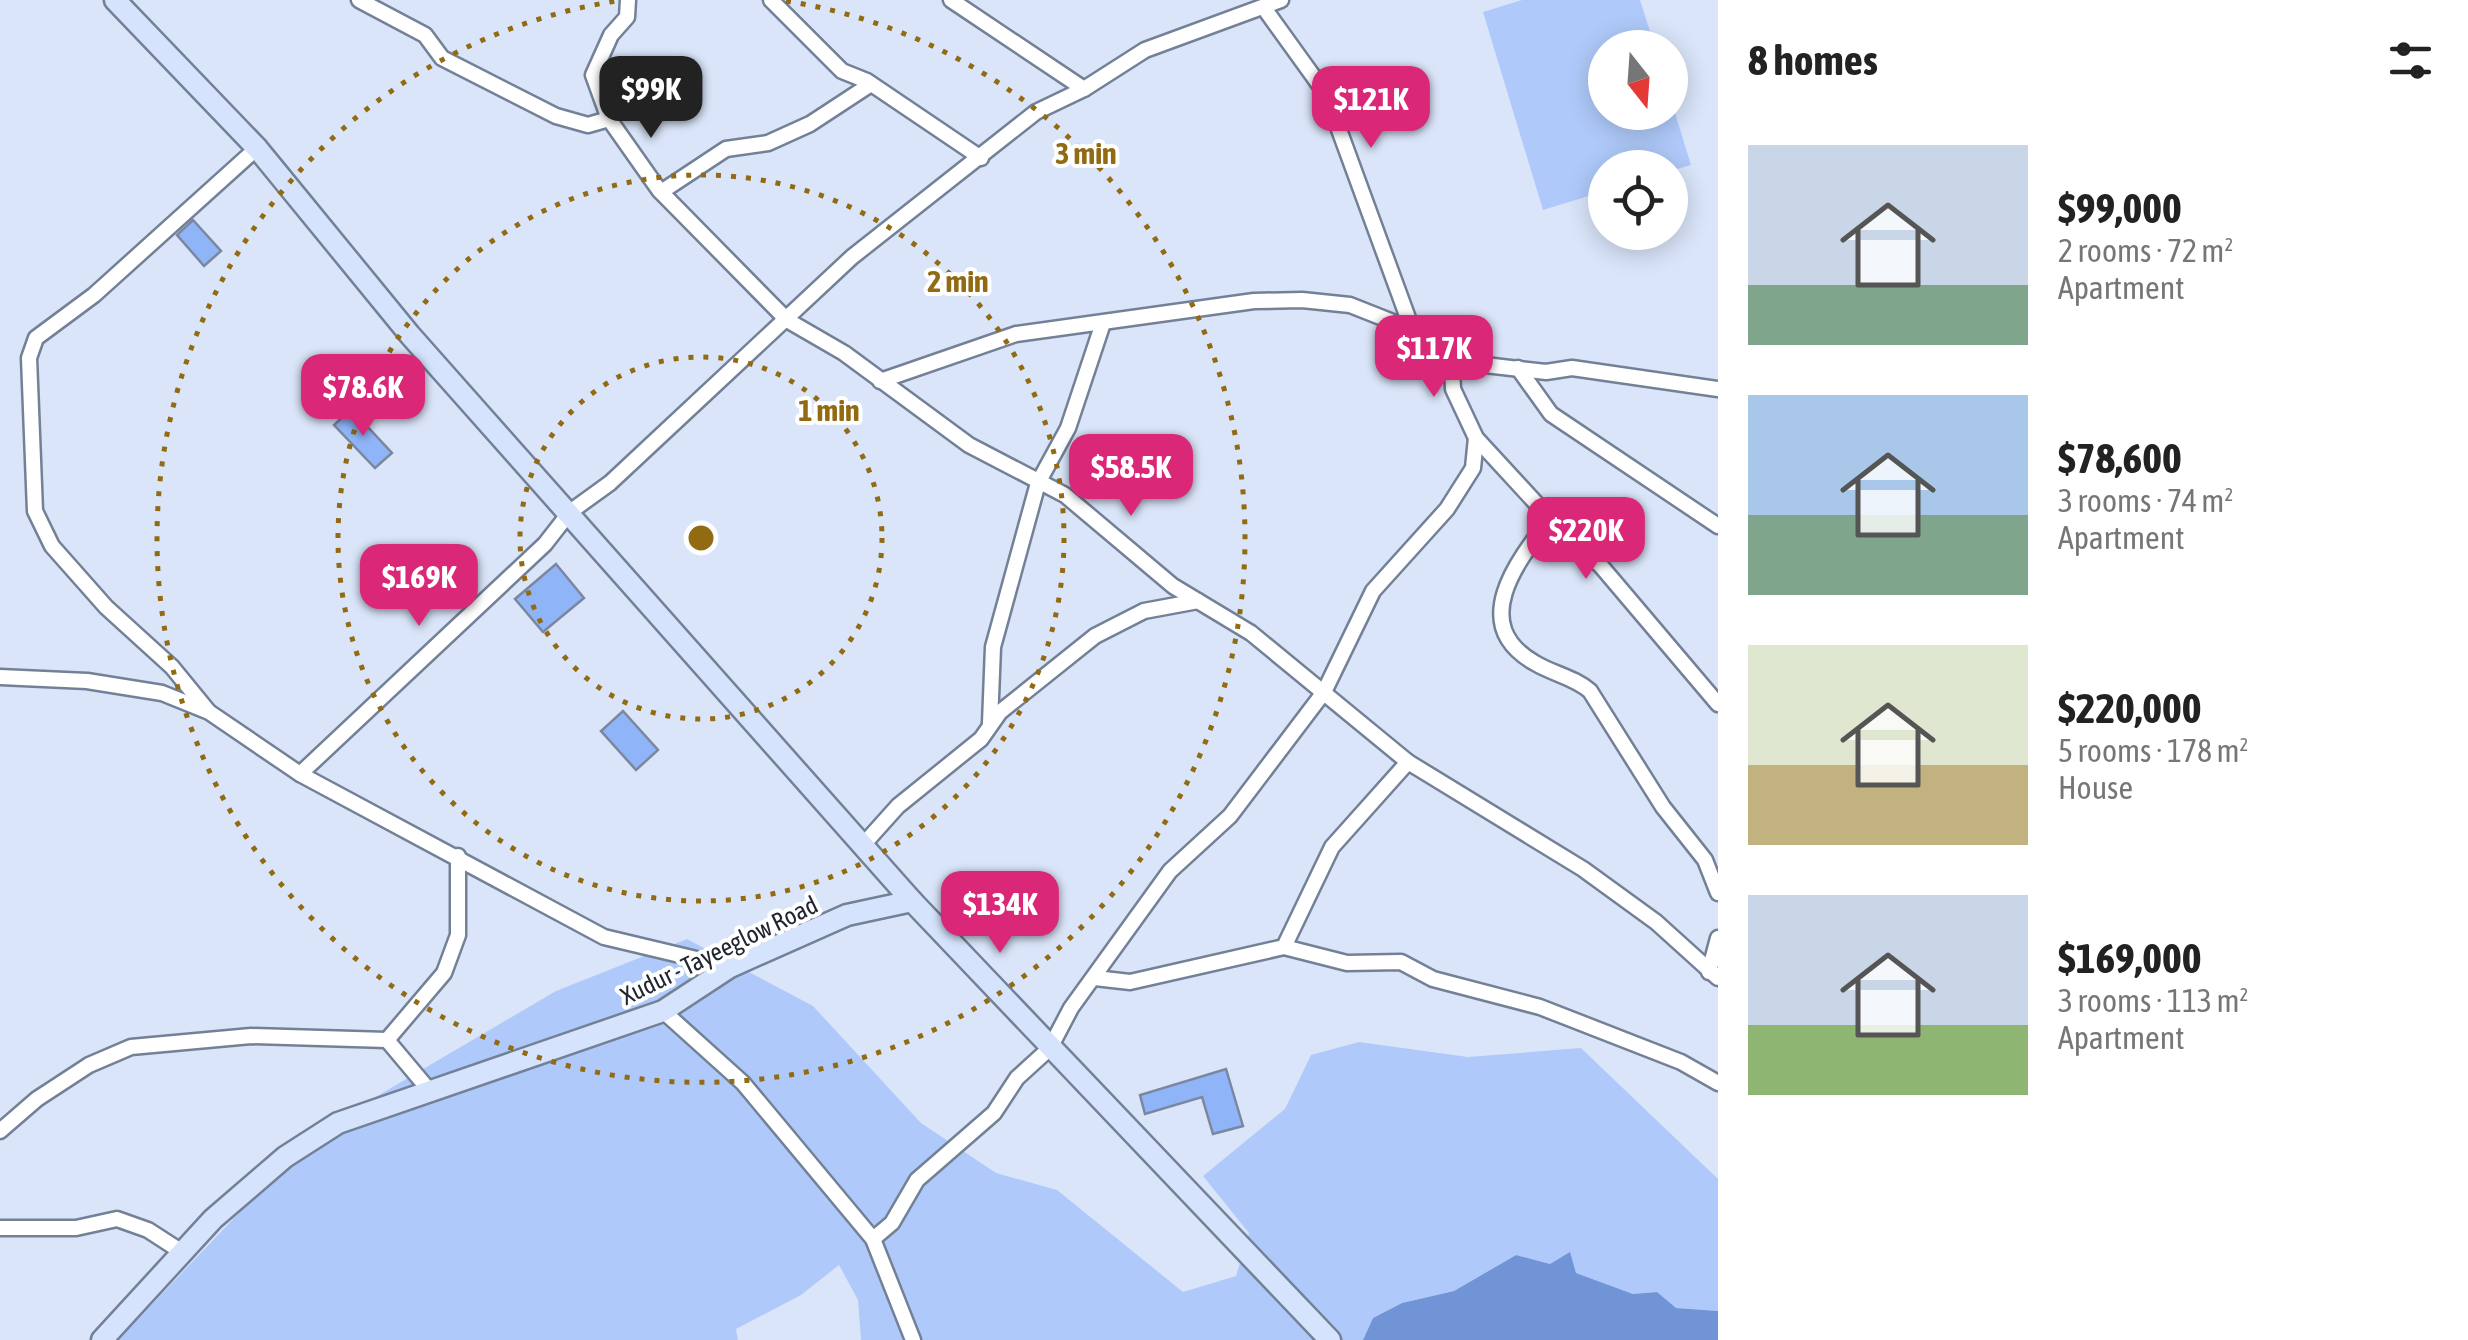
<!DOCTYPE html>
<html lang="en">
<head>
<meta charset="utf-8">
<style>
  :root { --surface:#fff; --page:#f6f6f6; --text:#222; --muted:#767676; --accent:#db2777 }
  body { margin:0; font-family:"Asap Condensed",sans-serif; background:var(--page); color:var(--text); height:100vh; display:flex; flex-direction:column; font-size:38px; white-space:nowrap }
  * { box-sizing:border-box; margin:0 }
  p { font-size:32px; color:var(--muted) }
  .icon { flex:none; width:55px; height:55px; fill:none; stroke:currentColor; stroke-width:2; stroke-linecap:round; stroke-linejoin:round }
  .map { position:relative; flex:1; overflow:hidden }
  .drawer { display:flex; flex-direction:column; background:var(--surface); width:750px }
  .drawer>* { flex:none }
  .needle { width:65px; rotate:163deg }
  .controls { position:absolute; left:1588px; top:30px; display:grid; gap:20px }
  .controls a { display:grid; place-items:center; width:100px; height:100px; border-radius:50%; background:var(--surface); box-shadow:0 5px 25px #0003; font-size:50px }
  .price { position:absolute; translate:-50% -85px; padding:0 22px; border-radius:20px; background:var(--accent); color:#fff; font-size:32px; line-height:65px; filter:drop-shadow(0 2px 5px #0008) }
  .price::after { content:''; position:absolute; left:50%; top:60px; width:30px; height:22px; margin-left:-15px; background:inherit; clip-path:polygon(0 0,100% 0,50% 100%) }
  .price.selected { background:#222; color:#fff }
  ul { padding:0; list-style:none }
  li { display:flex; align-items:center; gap:30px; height:250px; padding:0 30px }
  li span { display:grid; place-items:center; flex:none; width:280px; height:200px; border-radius:0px; color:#555 }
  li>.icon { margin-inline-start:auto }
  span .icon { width:120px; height:120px; fill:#fffc; stroke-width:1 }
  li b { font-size:42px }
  h2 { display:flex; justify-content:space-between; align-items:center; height:120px; padding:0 30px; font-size:42px }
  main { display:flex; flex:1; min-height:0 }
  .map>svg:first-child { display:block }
  .green { fill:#afcafa }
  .water { fill:#7094d5 }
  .building { fill:#8fb4f7; stroke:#7a879f; stroke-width:2.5 }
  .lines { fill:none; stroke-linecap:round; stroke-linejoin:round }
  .street-casing { stroke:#738197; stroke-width:19 }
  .secondary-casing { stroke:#738197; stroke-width:25 }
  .street { stroke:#fff; stroke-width:14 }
  .secondary { stroke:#d5e3fd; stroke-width:20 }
  .ring { fill:none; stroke:#916a11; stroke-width:5; stroke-dasharray:5 10 }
  .labels { text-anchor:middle; stroke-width:8; stroke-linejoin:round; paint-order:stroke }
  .street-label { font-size:25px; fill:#20252f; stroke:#fff }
  .centre { fill:#916a11; stroke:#fff; stroke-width:5 }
  .ring-label { font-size:30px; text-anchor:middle; font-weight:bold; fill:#916a11; stroke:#fff; stroke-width:8; stroke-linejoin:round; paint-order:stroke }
</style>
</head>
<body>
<main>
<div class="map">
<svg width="1718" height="1340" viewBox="0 0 1718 1340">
  <rect width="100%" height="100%" fill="#dae5fa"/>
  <g class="green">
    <polygon points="1522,0 1640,0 1655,47 1605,48 1605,112 1670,112 1670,97 1691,165 1670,171 1605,168 1605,191 1543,210 1483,12"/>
    <polygon points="687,939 813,1006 921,1123 996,1173 1057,1190 1183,1292 1236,1276 1249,1233 1203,1176 1285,1109 1311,1055 1359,1042 1468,1057 1581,1048 1718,1179 1718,1311 1675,1308 1657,1292 1633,1294 1576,1273 1569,1253 1550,1264 1516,1255 1454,1291 1402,1303 1373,1318 1363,1340 861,1340 858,1300 839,1265 801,1295 736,1329 738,1340 118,1340 316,1132 556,991"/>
  </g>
  <polygon class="water" points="1570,1252 1576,1273 1633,1294 1657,1292 1676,1308 1718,1311 1718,1340 1363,1340 1373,1318 1402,1303 1454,1291 1516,1255 1550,1264"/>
  <g class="building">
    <polygon points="193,220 221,251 204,266 177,235"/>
    <polygon points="351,409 392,453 375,468 334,425"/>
    <polygon points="556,564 584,598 543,632 515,599"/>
    <polygon points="623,711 658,750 636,770 601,731"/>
    <polygon points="1226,1069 1243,1126 1213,1134 1202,1097 1145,1114 1140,1095"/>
  </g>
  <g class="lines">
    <defs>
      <g id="street">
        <polyline points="359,0 425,35 442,58 556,116 588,125 609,119"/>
        <polyline points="628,0 627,17 611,35 593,75 609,119 659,190 787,320 844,353 969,445 1065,495 1173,586 1251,633 1408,762 1583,869 1656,922 1718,978"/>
        <polyline points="771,0 842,71 867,81 981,158"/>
        <polyline points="951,0 1084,89"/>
        <polyline points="1264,8 1326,94 1412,329"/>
        <polyline points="661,192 726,149 768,143 810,124 871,84"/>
        <polyline points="1451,346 1453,389 1476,438 1557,526 1601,566 1718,704"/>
        <polyline points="1518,368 1551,414 1718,526"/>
        <polyline points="880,381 1016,334 1254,301 1302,300 1350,305 1441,341 1485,365 1546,372 1572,368 1718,389"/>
        <path d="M1550 519C1516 562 1468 625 1535 663 1553 674 1574 677 1590 691L1663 807 1705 860 1718 893"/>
        <polyline points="0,677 87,681 162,693 209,712 300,774 604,937 730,967"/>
        <polyline points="208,711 172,667 106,607 52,546 35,511 29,358 36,338 94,295 257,148"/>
        <polyline points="990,723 993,647 1038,483 1068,428 1103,323"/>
        <polyline points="300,774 545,544 570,512 610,483 852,257 1036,112 1084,89 1145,50 1281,0"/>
        <polyline points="863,845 898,806 981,739 1000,712 1095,636 1144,611 1198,601"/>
        <polyline points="1284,947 1332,847 1408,762"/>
        <polyline points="1709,972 1718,938"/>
        <polyline points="1095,978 1130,982 1284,947 1347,963 1401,962 1433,979 1540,1007 1681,1062 1718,1083"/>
        <polyline points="663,1011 743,1083 873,1239 913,1340"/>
        <polyline points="429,1090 387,1040 444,973 458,935 458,856"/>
        <polyline points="0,1131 37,1099 89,1065 131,1047 251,1036 387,1040"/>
        <polyline points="0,1228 76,1228 117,1219 148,1230 182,1252"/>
        <polyline points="873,1239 892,1223 917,1180 994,1113 1017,1078 1050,1048 1071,1008 1170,871 1230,816 1324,692 1373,591 1447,509 1473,468 1476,438"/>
      </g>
      <g id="secondary">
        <polyline points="115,0 257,148 410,335 912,901 1330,1340"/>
        <polyline points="102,1340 213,1219 285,1157 338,1123 663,1011 730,967 847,915 912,901"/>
      </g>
    </defs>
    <use href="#street" class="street-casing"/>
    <use href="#secondary" class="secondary-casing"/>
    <use href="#street" class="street"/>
    <use href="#secondary" class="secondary"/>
  </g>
  <g class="ring">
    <circle cx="701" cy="538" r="181"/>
    <circle cx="701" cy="538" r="363"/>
    <path d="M786 1A544 544 0 1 1 616 1"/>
  </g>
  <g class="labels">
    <g class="street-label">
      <text transform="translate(719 950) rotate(-26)" y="9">Xudur - Tayeeglow Road</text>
    </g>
  </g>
  <circle cx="701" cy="538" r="15" class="centre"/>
  <g class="ring-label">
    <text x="1086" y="164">3 min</text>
    <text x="958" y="292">2 min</text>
    <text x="829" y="421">1 min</text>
  </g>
</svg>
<div class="controls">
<a><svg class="needle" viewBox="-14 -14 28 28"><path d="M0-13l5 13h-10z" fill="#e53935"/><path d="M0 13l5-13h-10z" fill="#767676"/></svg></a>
<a><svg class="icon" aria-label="locate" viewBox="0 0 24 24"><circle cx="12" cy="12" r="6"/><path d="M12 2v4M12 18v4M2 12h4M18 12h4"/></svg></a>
</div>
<b class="price selected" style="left:651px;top:141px">$99K</b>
<b class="price" style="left:1371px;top:151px">$121K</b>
<b class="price" style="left:1434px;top:400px">$117K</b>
<b class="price" style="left:363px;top:439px">$78.6K</b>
<b class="price" style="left:1131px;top:519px">$58.5K</b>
<b class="price" style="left:1586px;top:582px">$220K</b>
<b class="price" style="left:419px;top:629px">$169K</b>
<b class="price" style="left:1000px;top:956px">$134K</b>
</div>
<section class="drawer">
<h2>8 homes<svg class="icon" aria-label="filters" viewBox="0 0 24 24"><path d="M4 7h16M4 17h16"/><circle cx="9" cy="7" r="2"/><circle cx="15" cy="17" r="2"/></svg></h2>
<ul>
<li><span style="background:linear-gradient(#c9d6e8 70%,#7fa58c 0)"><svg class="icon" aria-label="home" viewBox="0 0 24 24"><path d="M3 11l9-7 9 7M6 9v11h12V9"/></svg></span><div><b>$99,000</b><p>2 rooms · 72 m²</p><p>Apartment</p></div></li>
<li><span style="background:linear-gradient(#a9c7e8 60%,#7fa58c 0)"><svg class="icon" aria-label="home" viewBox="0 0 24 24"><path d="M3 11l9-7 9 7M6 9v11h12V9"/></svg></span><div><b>$78,600</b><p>3 rooms · 74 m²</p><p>Apartment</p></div></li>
<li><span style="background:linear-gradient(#dfe7d0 60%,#c2b280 0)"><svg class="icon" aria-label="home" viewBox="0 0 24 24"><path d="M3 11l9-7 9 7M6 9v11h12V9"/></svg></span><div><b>$220,000</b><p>5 rooms · 178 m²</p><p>House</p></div></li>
<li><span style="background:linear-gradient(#c9d6e8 65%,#8fb573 0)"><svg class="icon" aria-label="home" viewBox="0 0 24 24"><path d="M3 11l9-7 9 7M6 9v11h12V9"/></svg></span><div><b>$169,000</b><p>3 rooms · 113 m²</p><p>Apartment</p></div></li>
</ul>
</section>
</main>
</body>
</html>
